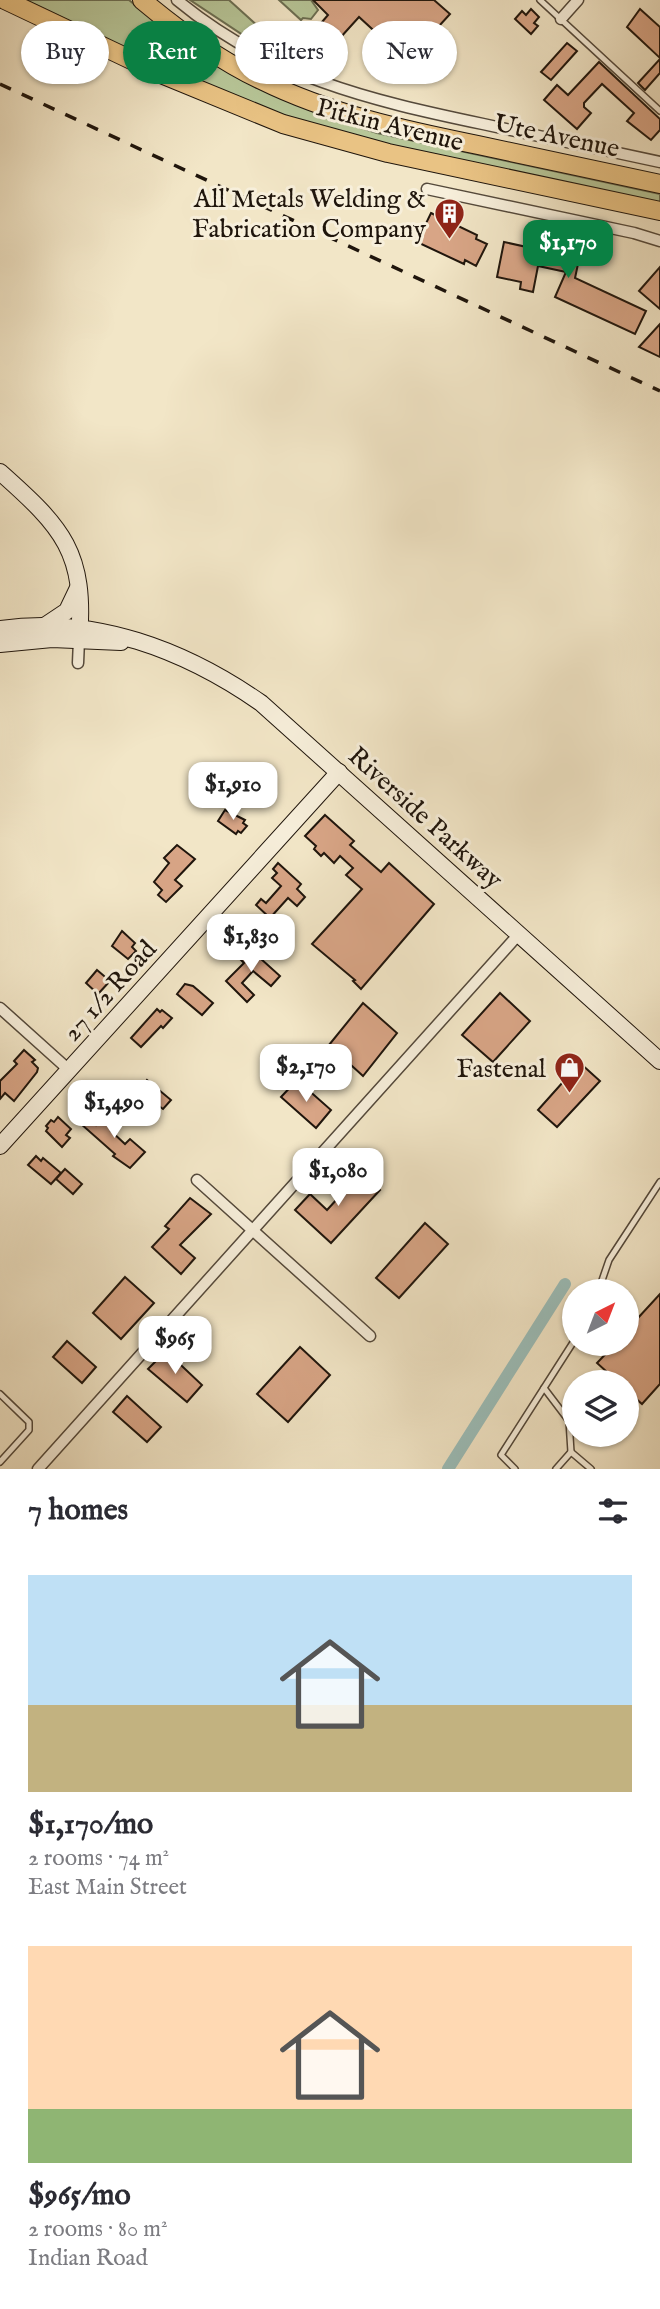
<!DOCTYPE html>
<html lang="en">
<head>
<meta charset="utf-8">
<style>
  :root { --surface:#fff; --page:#f2f2f3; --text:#2b2b33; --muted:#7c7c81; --accent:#0b8043 }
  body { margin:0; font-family:"IM FELL English",serif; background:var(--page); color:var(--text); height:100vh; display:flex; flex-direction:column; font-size:26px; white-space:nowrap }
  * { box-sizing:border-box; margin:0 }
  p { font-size:23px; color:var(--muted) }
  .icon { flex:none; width:38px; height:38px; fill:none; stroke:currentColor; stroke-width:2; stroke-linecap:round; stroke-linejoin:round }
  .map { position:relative; height:1469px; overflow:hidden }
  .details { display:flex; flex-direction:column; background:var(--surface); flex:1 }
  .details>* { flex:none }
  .hud { position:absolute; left:21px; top:21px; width:620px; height:63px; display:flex; gap:14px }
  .needle { width:46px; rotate:42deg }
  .controls { position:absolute; left:562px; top:1279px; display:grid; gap:14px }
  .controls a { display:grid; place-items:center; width:77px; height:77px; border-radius:50%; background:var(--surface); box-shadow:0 2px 5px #0004; font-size:35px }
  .price { position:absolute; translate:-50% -60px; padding:0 16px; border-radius:14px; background:#fff; color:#222; font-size:23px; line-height:46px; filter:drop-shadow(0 2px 4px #0008) }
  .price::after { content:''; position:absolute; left:50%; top:42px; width:21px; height:16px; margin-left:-10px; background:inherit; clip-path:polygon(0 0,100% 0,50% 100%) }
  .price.selected { background:var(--accent); color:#fff }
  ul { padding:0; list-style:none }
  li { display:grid; align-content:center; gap:14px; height:371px; padding:0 28px }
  li span { display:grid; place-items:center; height:217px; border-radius:0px; color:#555 }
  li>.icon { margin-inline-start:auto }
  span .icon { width:126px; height:126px; fill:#fffc; stroke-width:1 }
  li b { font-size:30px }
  h2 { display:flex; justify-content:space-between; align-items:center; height:84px; padding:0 28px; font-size:30px }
  .tag { padding:0 24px; border-radius:32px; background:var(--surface); box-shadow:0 2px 5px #0004; font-size:24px; line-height:63px }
  .tag.selected { background:var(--accent); color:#fff }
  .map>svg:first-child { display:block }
  .green { fill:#b7c698; stroke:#6b6e52; stroke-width:2 }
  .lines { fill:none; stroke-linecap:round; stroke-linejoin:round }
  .canal { stroke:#9cbeb9; stroke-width:12 }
  .building { fill:#d8a586; stroke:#1f150c; stroke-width:2 }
  .lane-casing { stroke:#54493b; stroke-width:8 }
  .street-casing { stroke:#54493b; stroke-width:13 }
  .secondary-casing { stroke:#1f150c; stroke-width:18 }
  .primary-casing { stroke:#1f150c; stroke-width:20 }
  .lane { stroke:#f7efdb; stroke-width:5 }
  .street { stroke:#f7efdb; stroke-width:10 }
  .secondary { stroke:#f7efdb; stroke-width:16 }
  .primary { stroke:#e9c384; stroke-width:18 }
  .rail { stroke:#1f150c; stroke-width:3.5; stroke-dasharray:12 12; stroke-linecap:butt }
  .labels { text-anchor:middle; stroke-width:6; stroke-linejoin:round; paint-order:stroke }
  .street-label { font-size:26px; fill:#1f150c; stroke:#f7efdb }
  .poi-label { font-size:26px; fill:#1f150c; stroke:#f7efdb; text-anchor:end }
</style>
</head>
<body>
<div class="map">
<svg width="660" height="1469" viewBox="0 0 660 1469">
  <rect width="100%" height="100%" fill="#f2e6c7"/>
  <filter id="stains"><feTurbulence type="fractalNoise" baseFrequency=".00286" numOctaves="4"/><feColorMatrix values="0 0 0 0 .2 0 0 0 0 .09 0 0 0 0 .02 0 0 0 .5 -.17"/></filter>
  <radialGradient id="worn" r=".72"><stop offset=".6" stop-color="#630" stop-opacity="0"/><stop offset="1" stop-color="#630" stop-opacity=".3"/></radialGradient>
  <g class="green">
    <path d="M25 0H129C203 63 284 106 377 133L660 194V203C536 177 408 157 287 117 197 87 111 40 25 0Z"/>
    <polygon points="190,0 229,0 261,29 274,27 277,35 273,44 264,49"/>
    <polygon points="279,0 311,0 318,10 311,19 303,18 301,20"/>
  </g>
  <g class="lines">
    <polyline class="canal" points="448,1469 565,1284"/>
  </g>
  <g class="building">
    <polygon points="313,0 434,0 450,14 407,61 359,17 340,38 322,22 328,15"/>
    <polygon points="531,9 539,17 534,23 538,26 531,34 515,19 522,11 526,15"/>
    <polygon points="640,9 660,27 660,58 627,27"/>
    <polygon points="567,43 577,51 551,80 541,72"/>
    <polygon points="660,59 660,73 645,90 638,83"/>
    <polygon points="599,62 660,119 660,130 651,140 627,121 634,113 602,84 584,103 584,107 591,113 577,129 544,100 557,85 568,95"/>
    <polygon points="431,213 477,235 476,239 487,244 476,266 465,260 464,264 417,242"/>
    <polygon points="559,231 584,236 575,278 646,311 635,334 555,297 566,272 538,266 533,292 520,289 521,282 497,277 504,242 554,253"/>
    <polygon points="660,267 660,309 639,291"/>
    <polygon points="660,324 660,357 639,347"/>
    <polygon points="225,810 245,820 243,823 247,826 241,833 238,831 236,834 218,821"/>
    <polygon points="325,815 354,841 350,845 381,872 389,863 434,904 361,989 353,981 355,980 312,944 362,889 346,875 353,868 340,856 334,863 324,853 321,856 314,849 316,846 305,836"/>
    <polygon points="177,845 195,859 175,880 182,886 166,902 158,895 162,890 154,882 169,863 164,858"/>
    <polygon points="278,863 301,884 297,889 305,897 297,906 288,898 270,918 256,905 261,899 266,903 281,886 272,878 277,873 273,869"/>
    <polygon points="122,931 135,943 132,947 136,951 128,959 112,946"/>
    <polygon points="250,949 280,976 271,986 253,971 242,983 254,995 247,1002 226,981 244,963 241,960"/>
    <polygon points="97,970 110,981 98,994 86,983"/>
    <polygon points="185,984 193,986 213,1003 202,1015 177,994"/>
    <polygon points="500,993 530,1021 493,1062 462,1035"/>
    <polygon points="363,1003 397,1033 363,1076 329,1045"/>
    <polygon points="157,1009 160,1012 162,1010 172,1018 163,1028 161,1026 141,1047 131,1038"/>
    <polygon points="24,1050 35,1060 32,1062 38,1068 37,1072 14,1101 5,1093 0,1099 0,1081 17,1064 14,1061"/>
    <polygon points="580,1063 600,1081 557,1127 538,1110"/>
    <polygon points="147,1080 171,1100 163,1109 139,1091"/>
    <polygon points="297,1080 331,1110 316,1128 281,1097"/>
    <polygon points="108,1111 120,1121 111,1131 125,1144 130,1139 145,1152 130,1168 113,1156 115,1154 81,1124 87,1117 96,1125"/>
    <polygon points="58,1117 71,1129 66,1135 70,1138 62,1147 46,1131 48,1128 46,1126 51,1120 54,1122"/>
    <polygon points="36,1156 41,1161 43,1158 61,1173 51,1184 28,1165"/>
    <polygon points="65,1169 82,1184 73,1194 56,1179"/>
    <polygon points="361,1173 380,1190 331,1243 295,1210 310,1194 327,1210"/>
    <polygon points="190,1198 211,1214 180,1245 195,1258 181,1274 152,1247 169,1229 165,1226"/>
    <polygon points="425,1223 448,1244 399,1298 376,1278"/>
    <polygon points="125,1277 154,1303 121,1339 93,1313"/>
    <polygon points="660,1294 660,1384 642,1404 626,1390 626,1382 618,1382 597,1363 615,1344 626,1344 626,1331"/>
    <polygon points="67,1341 96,1367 82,1383 53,1357"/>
    <polygon points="300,1347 330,1375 288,1422 257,1394"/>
    <polygon points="166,1351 202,1385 187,1402 148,1369"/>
    <polygon points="127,1396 161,1427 147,1442 113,1412"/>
  </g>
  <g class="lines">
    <defs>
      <g id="lane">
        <polyline points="540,0 660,111"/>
        <polyline points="310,76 318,47"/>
        <polyline points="598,1292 609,1260 660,1182"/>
        <polyline points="544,1388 569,1421 571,1452"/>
        <polyline points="0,1394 29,1422 29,1430 0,1462"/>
        <polyline points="515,1469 501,1455 574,1341"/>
        <polyline points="556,1469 571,1452 591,1469"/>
      </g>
      <g id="street">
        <path d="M177 0C270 77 369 100 483 124 542 137 601 149 660 162"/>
        <polyline points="561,19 578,0"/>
        <polyline points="427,189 634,233 660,241"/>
        <polyline points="78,663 79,640"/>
        <polyline points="0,1008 69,1070"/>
        <polyline points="197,1180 370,1336"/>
        <polyline points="38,1469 519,934"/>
      </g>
      <g id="secondary">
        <path d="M0 472C63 528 86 552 79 640"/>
        <polyline points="46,625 67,611 78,588"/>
        <path d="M0 629C94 615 185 650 261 703L660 1061"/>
        <polyline points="0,644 52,639 121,642"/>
        <polyline points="0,1146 339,772"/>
      </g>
      <g id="primary">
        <polyline points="5,0 161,74 283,124 388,153 660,211"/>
        <path d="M142 0C179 31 217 59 261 80 330 114 404 130 478 145 539 158 599 171 660 184"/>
      </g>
    </defs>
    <use href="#lane" class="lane-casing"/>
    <use href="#street" class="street-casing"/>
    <use href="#secondary" class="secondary-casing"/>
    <use href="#primary" class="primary-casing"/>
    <use href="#lane" class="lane"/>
    <use href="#street" class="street"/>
    <use href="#secondary" class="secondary"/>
    <use href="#primary" class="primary"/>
    <polyline class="rail" points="0,84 660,391"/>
  </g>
  <defs>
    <symbol id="building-pin" viewBox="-11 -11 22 30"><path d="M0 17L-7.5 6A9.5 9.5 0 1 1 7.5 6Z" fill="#8f2418" stroke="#f7efdb"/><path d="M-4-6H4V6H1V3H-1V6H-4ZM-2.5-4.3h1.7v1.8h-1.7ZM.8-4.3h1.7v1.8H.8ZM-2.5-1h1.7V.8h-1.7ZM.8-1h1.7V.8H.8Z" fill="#fff"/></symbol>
    <symbol id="shop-pin" viewBox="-11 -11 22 30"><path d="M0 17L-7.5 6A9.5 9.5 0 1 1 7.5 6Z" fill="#8f2418" stroke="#f7efdb"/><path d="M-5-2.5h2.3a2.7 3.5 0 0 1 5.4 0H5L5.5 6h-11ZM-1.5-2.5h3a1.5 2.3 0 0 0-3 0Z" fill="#fff"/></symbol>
  </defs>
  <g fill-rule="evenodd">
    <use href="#building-pin" x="432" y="196" width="35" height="47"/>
    <use href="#shop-pin" x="552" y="1050" width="35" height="47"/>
  </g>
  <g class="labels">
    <g class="street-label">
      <text transform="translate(390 124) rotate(14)" y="9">Pitkin Avenue</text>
      <text transform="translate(557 135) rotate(12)" y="9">Ute Avenue</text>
      <text transform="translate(426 817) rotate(42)" y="9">Riverside Parkway</text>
      <text transform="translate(109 990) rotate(-48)" y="9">27 1/2 Road</text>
    </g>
    <g class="poi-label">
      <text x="426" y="207">All Metals Welding &amp;<tspan x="426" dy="30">Fabrication Company</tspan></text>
      <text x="546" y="1077">Fastenal</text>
    </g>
  </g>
  <rect width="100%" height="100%" filter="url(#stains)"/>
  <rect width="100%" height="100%" fill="url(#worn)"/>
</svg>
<div class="controls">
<a><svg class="needle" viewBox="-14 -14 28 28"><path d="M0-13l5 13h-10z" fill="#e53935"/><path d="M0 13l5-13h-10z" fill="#7c7c81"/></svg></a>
<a><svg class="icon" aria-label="layers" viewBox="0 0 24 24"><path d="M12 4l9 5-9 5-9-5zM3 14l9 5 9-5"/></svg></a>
</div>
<b class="price selected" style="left:568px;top:280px">$1,170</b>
<b class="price" style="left:233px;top:822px">$1,910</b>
<b class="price" style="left:251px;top:974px">$1,830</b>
<b class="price" style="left:306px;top:1104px">$2,170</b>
<b class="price" style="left:114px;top:1140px">$1,490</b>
<b class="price" style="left:338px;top:1208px">$1,080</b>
<b class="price" style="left:175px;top:1376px">$965</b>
<div class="hud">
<a class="tag">Buy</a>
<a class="tag selected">Rent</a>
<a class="tag">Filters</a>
<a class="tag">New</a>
</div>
</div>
<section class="details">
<h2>7 homes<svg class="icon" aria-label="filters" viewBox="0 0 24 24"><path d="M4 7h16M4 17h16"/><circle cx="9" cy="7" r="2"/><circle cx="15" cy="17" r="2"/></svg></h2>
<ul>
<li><span style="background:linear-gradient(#bfe0f5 60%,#c2b280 0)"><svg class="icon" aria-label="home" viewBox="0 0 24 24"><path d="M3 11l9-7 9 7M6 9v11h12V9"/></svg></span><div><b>$1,170/mo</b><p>2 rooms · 74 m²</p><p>East Main Street</p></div></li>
<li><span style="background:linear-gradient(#ffd9b3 75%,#8fb573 0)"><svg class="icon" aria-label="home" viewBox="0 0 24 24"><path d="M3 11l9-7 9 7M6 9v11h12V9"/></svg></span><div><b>$965/mo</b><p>2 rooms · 80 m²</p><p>Indian Road</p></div></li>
</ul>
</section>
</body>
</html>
